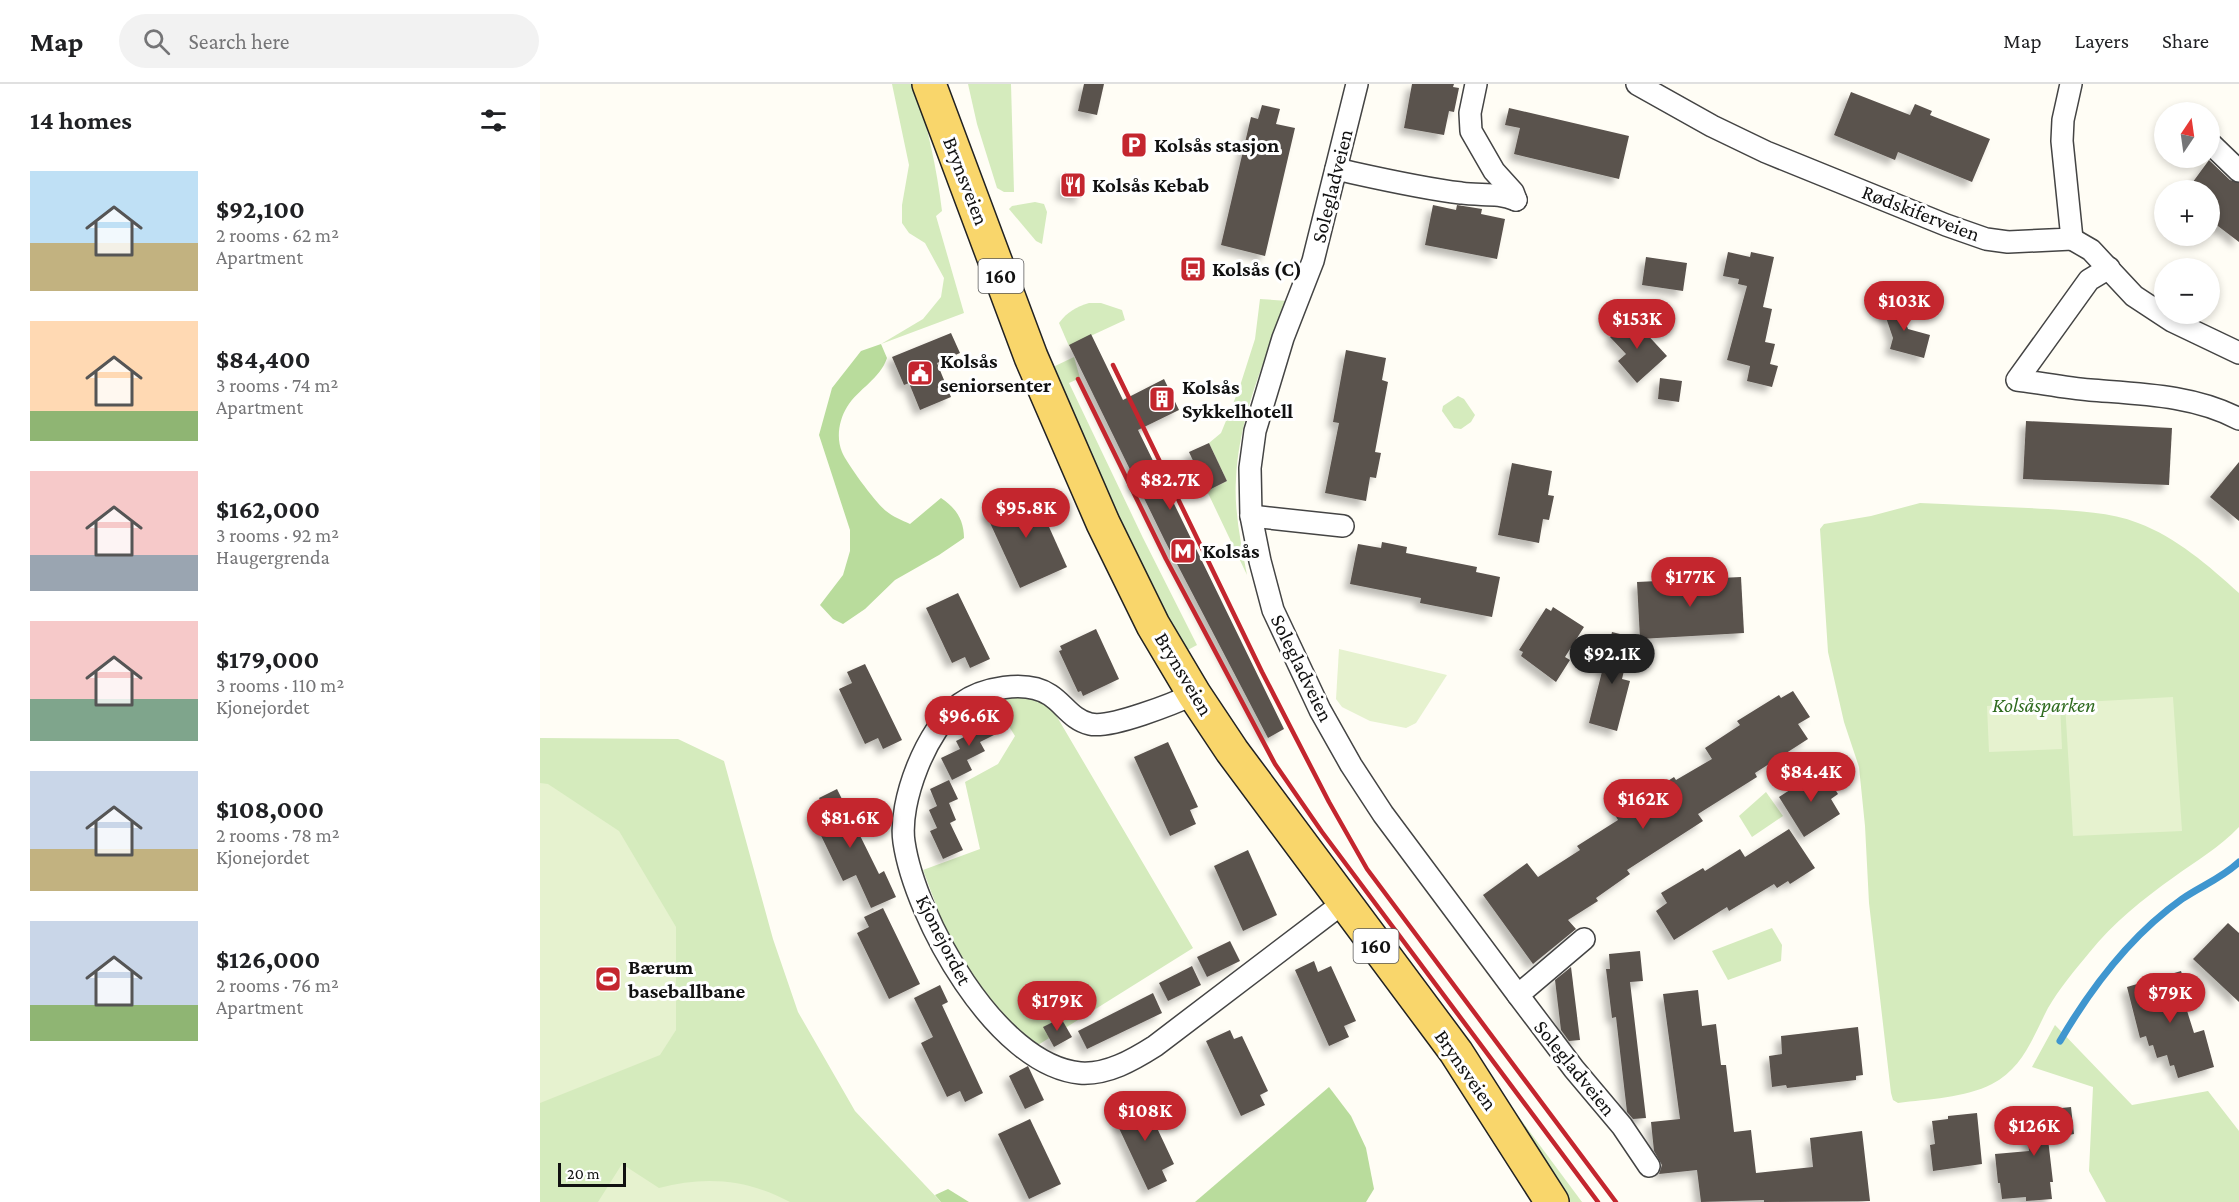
<!DOCTYPE html>
<html lang="en">
<head>
<meta charset="utf-8">
<style>
  :root { --surface:#fff; --page:#f2f2f2; --text:#202124; --muted:#757577; --line:#e0e0e0; --accent:#c4262e }
  body { margin:0; font-family:"Crimson Pro",serif; background:var(--page); color:var(--text); height:100vh; display:flex; flex-direction:column; font-size:22px; white-space:nowrap }
  * { box-sizing:border-box; margin:0 }
  p { font-size:20px; color:var(--muted) }
  .icon { flex:none; width:33px; height:33px; fill:none; stroke:currentColor; stroke-width:2; stroke-linecap:round; stroke-linejoin:round }
  .map { position:relative; flex:1; overflow:hidden }
  .panel { display:flex; flex-direction:column; background:var(--surface); width:540px }
  .panel>* { flex:none }
  .needle { width:39px; rotate:13deg }
  .tools { position:absolute; left:1614px; top:18px; display:grid; gap:12px }
  .tools a { display:grid; place-items:center; width:66px; height:66px; border-radius:50%; background:var(--surface); box-shadow:0 3px 9px #0003; font-size:30px }
  .scale { position:absolute; left:18px; bottom:15px; width:68px; box-sizing:border-box; padding-left:6px; border:3px solid #111; border-top:0; font-size:16px; line-height:21px; white-space:nowrap; color:#111; -webkit-text-stroke:4px #fff; paint-order:stroke }
  .price { position:absolute; translate:-50% -51px; padding:0 14px; border-radius:21px; background:var(--accent); color:#fff; font-size:20px; line-height:39px; filter:drop-shadow(0 2px 3px #0008) }
  .price::after { content:''; position:absolute; left:50%; top:36px; width:18px; height:14px; margin-left:-9px; background:inherit; clip-path:polygon(0 0,100% 0,50% 100%) }
  .price.on { background:#222; color:#fff }
  ul { padding:0; list-style:none }
  li { display:flex; align-items:center; gap:18px; height:150px; padding:0 30px }
  li span { display:grid; place-items:center; flex:none; width:168px; height:120px; border-radius:0px; color:#555 }
  li>.icon { margin-inline-start:auto }
  span .icon { width:72px; height:72px; fill:#fffc; stroke-width:1 }
  li b { font-size:26px }
  h2 { display:flex; justify-content:space-between; align-items:center; height:72px; padding:0 30px; font-size:26px }
  header { display:flex; align-items:center; gap:36px; box-sizing:border-box; height:84px; padding:0 30px; background:var(--surface); border-bottom:2px solid var(--line) }
  header strong { font-size:28px }
  nav { display:flex; gap:33px; margin-inline-start:auto; font-size:21px }
  .search { width:420px; height:54px; background:var(--page); display:flex; align-items:center; gap:15px; box-sizing:border-box; padding:0 21px; border-radius:33px; color:var(--muted); font-size:22px }
  main { display:flex; flex:1; min-height:0 }
  .map>svg:first-child { display:block }
  .green { fill:#d5ebbd }
  .forest { fill:#b9dc9c }
  .pitch { fill:#e6f2cf }
  .lines { fill:none; stroke-linecap:round; stroke-linejoin:round }
  .stream { stroke:#3f96cf; stroke-width:7 }
  .building { fill:#5a524d; filter:url(#shadow) }
  .minor-casing { stroke:#444; stroke-width:24 }
  .primary-casing { stroke:#222; stroke-width:36 }
  .minor { stroke:#fff; stroke-width:21 }
  .primary { stroke:#f9d66b; stroke-width:33 }
  .rail { stroke:#c4262e; stroke-width:4.5 }
  .labels { text-anchor:middle; stroke-width:6; stroke-linejoin:round; paint-order:stroke }
  .shield { fill:#fff; stroke:#585858; stroke-width:1.5 }
  .shield-label { font-size:20px; font-weight:bold; fill:#111 }
  .poi-label { font-size:21px; font-weight:bold; fill:#111; stroke:#fff; text-anchor:start }
  .street-label { font-size:21px; fill:#111; stroke:#fff }
  .park-label { font-size:21px; font-style:italic; fill:#2f6b1f; stroke:#fff }
</style>
</head>
<body>
<header>
<strong>Map</strong>
<div class="search"><svg class="icon" aria-label="search" viewBox="0 0 24 24"><circle cx="10" cy="10" r="6"/><path d="M15 15l6 6"/></svg>Search here</div>
<nav><a>Map</a><a>Layers</a><a>Share</a></nav>
</header>
<main>
<section class="panel">
<h2>14 homes<svg class="icon" aria-label="filters" viewBox="0 0 24 24"><path d="M4 7h16M4 17h16"/><circle cx="9" cy="7" r="2"/><circle cx="15" cy="17" r="2"/></svg></h2>
<ul>
<li><span style="background:linear-gradient(#bfe0f5 60%,#c2b280 0)"><svg class="icon" aria-label="home" viewBox="0 0 24 24"><path d="M3 11l9-7 9 7M6 9v11h12V9"/></svg></span><div><b>$92,100</b><p>2 rooms · 62 m²</p><p>Apartment</p></div></li>
<li><span style="background:linear-gradient(#ffd9b3 75%,#8fb573 0)"><svg class="icon" aria-label="home" viewBox="0 0 24 24"><path d="M3 11l9-7 9 7M6 9v11h12V9"/></svg></span><div><b>$84,400</b><p>3 rooms · 74 m²</p><p>Apartment</p></div></li>
<li><span style="background:linear-gradient(#f6c9c9 70%,#9aa5b1 0)"><svg class="icon" aria-label="home" viewBox="0 0 24 24"><path d="M3 11l9-7 9 7M6 9v11h12V9"/></svg></span><div><b>$162,000</b><p>3 rooms · 92 m²</p><p>Haugergrenda</p></div></li>
<li><span style="background:linear-gradient(#f6c9c9 65%,#7fa58c 0)"><svg class="icon" aria-label="home" viewBox="0 0 24 24"><path d="M3 11l9-7 9 7M6 9v11h12V9"/></svg></span><div><b>$179,000</b><p>3 rooms · 110 m²</p><p>Kjonejordet</p></div></li>
<li><span style="background:linear-gradient(#c9d6e8 65%,#c2b280 0)"><svg class="icon" aria-label="home" viewBox="0 0 24 24"><path d="M3 11l9-7 9 7M6 9v11h12V9"/></svg></span><div><b>$108,000</b><p>2 rooms · 78 m²</p><p>Kjonejordet</p></div></li>
<li><span style="background:linear-gradient(#c9d6e8 70%,#8fb573 0)"><svg class="icon" aria-label="home" viewBox="0 0 24 24"><path d="M3 11l9-7 9 7M6 9v11h12V9"/></svg></span><div><b>$126,000</b><p>2 rooms · 76 m²</p><p>Apartment</p></div></li>
</ul>
</section>
<div class="map">
<svg width="1699" height="1118" viewBox="0 0 1699 1118">
  <defs>
    <filter id="shadow"><feDropShadow dx="-5.5" dy="5.5" stdDeviation="3" flood-color="#0004"/></filter>
  </defs>
  <rect width="100%" height="100%" fill="#fffdf5"/>
  <g class="green">
    <path d="M352 0H375C387 42 397 84 402 127L396 132 424 229 341 260 383 235 401 213 404 194 385 159 369 149 362 139V121L369 81Z"/>
    <polygon points="428,0 471,0 474,108 464,108 457,104 437,40"/>
    <polygon points="495,118 504,120 507,128 502,160 496,157 469,125 472,122"/>
    <path d="M720 215 748 217C725 274 699 333 696 395 694 428 701 459 707 491L667 407 687 397 669 359 681 349 699 305 715 255Z"/>
    <path d="M549 219H561L582 226 585 236 529 262 519 239C527 228 536 223 549 219Z"/>
    <polygon points="534,273 540,294 529,299 603,454 657,561 644,568 578,440 513,283"/>
    <polygon points="918,312 924,315 935,331 931,338 921,345 914,344 902,327 903,322"/>
    <path d="M1380 419C1423 421 1465 423 1508 425 1537 427 1571 428 1598 439 1636 453 1669 482 1699 509V743C1680 763 1656 777 1634 793 1603 815 1573 839 1549 869 1535 886 1519 905 1508 924 1493 953 1483 984 1452 1000 1425 1014 1388 1015 1358 1019L1353 1016 1351 1009 1329 819 1325 742 1319 683 1304 638 1288 568 1280 445 1284 440 1331 432Z"/>
    <polygon points="503,609 653,864 498,961 470,941 436,904 408,853 383,786 440,765 425,698 458,680 475,652 453,617"/>
    <polygon points="0,654 138,655 184,677 233,855 258,928 315,1027 401,1118 0,1118"/>
    <polygon points="1226,708 1243,732 1212,753 1199,732"/>
    <polygon points="1232,844 1242,861 1241,877 1188,896 1172,867"/>
    <polygon points="1515,941 1592,1021 1668,1007 1699,1047 1699,1118 1566,1118 1549,1087 1553,1003 1492,983"/>
    <polygon points="967,1017 1042,1118 1026,1118"/>
  </g>
  <g class="forest">
    <path d="M341 260 347 274C340 295 318 305 307 323 299 336 296 354 302 368 307 380 336 419 346 427 353 433 362 436 370 440L401 414C416 424 424 436 424 454L399 471 355 496 325 525 303 540 293 535 280 521 303 491 310 467V446L279 351 292 304 321 267Z"/>
    <polygon points="789,1003 811,1032 826,1064 834,1105 826,1118 655,1118"/>
    <polygon points="408,1105 429,1118 401,1118 395,1111"/>
  </g>
  <g class="pitch">
    <polygon points="799,565 907,591 876,639 866,644 830,637 802,623 796,615"/>
    <polygon points="1633,613 1642,747 1533,752 1525,619"/>
    <polygon points="1520,619 1522,665 1449,668 1447,622"/>
    <polygon points="0,699 8,700 79,747 136,843 136,946 120,971 0,1019"/>
    <path d="M82 1080 119 1104C165 1092 207 1095 250 1118H58Z"/>
  </g>
  <g class="lines">
    <path class="stream" d="M1520 957C1551 904 1591 851 1642 815 1661 802 1682 794 1699 778"/>
  </g>
  <g class="building">
    <polygon points="544,0 564,0 557,31 538,27"/>
    <polygon points="872,0 914,0 913,3 919,4 914,28 909,27 904,51 864,44"/>
    <polygon points="1311,8 1370,31 1375,20 1392,27 1390,31 1450,55 1432,98 1358,68 1355,76 1294,51"/>
    <polygon points="722,21 740,25 736,40 755,44 725,172 681,161 711,33 718,35"/>
    <polygon points="969,24 1089,52 1079,95 974,70 980,44 965,41"/>
    <polygon points="1669,76 1690,96 1699,99 1699,158 1670,136 1670,106 1647,106"/>
    <polygon points="525,88 545,92 541,114 521,110"/>
    <polygon points="893,121 916,126 917,121 942,125 941,130 965,135 957,175 885,161"/>
    <polygon points="1188,168 1210,173 1211,168 1234,173 1223,223 1232,225 1225,258 1235,260 1230,280 1238,282 1232,303 1207,297 1210,282 1187,276 1207,202 1198,200 1199,195 1183,192"/>
    <polygon points="1106,173 1147,179 1143,207 1102,201"/>
    <polygon points="1356,213 1368,245 1390,251 1384,274 1350,265 1353,254 1341,219"/>
    <polygon points="1092,234 1127,272 1097,299 1078,277 1086,270 1070,253"/>
    <polygon points="411,249 420,269 397,279 411,313 380,326 369,299 364,301 352,273"/>
    <polygon points="551,250 583,316 624,295 639,326 598,346 744,645 728,654 625,457 529,261"/>
    <polygon points="806,266 846,274 842,296 848,298 835,368 841,369 836,394 830,393 826,417 785,409 799,339 793,338"/>
    <polygon points="1120,294 1142,297 1139,318 1118,315"/>
    <polygon points="1486,337 1632,344 1629,401 1483,395"/>
    <polygon points="669,359 687,397 667,407 649,368"/>
    <polygon points="1699,378 1699,437 1670,413"/>
    <polygon points="972,379 1012,387 1008,411 1014,412 1009,436 1003,435 999,459 958,451"/>
    <polygon points="492,405 527,483 480,504 445,428"/>
    <polygon points="842,458 867,463 866,469 937,483 936,488 960,493 952,533 880,519 881,514 810,500 818,460 841,464"/>
    <polygon points="1201,493 1204,549 1100,555 1097,498"/>
    <polygon points="418,509 450,575 430,584 425,573 412,579 386,524"/>
    <polygon points="1013,523 1044,543 1025,573 1030,576 1016,598 981,572 983,568 979,566 1006,524 1011,527"/>
    <polygon points="556,545 579,595 543,612 541,607 538,608 519,567 522,566 520,562"/>
    <polygon points="1072,548 1092,553 1082,595 1090,597 1077,647 1049,639"/>
    <polygon points="325,580 362,656 343,665 338,654 325,660 299,605 312,599 307,588"/>
    <polygon points="1253,607 1270,633 1258,640 1268,655 1215,689 1217,693 1158,730 1163,737 1087,786 1090,790 1056,814 1058,817 1028,836 1036,845 993,880 943,811 987,779 998,793 1040,766 1037,762 1078,736 1075,731 1134,693 1136,696 1172,675 1165,664 1200,641 1197,637 1239,611 1241,614"/>
    <polygon points="448,629 458,649 440,658 445,667 427,676 432,686 412,696 401,674 420,665 416,657 434,648 429,639"/>
    <polygon points="628,658 658,723 650,726 656,740 630,752 594,673"/>
    <polygon points="1282,685 1298,710 1291,715 1300,730 1264,753 1239,713"/>
    <polygon points="409,696 418,715 409,719 416,736 410,739 423,766 403,775 390,747 397,744 389,726 397,722 390,705"/>
    <polygon points="297,705 339,790 344,787 356,813 331,824 316,791 303,797 271,731 284,724 279,714"/>
    <polygon points="1249,745 1275,784 1250,800 1248,797 1237,804 1234,800 1189,827 1187,823 1134,856 1116,827 1127,819 1121,809 1163,784 1165,787 1200,765 1205,773"/>
    <polygon points="708,766 737,831 703,847 674,782"/>
    <polygon points="343,824 380,900 349,915 317,849 329,843 324,833"/>
    <polygon points="1688,839 1699,849 1699,918 1653,875"/>
    <polygon points="690,857 700,877 667,893 657,873"/>
    <polygon points="1100,867 1103,897 1090,898 1106,1034 1093,1035 1087,1028 1076,933 1072,934 1066,885 1070,885 1069,870"/>
    <polygon points="774,877 778,888 791,882 816,937 804,942 809,953 789,962 755,886"/>
    <polygon points="652,882 661,901 628,917 619,899"/>
    <polygon points="1031,883 1040,956 1029,957 1021,946 1015,896"/>
    <polygon points="1641,887 1649,912 1643,914 1654,949 1664,946 1674,983 1638,994 1634,981 1630,982 1627,971 1617,974 1613,961 1609,962 1606,952 1600,954 1587,903"/>
    <polygon points="400,901 408,918 402,921 443,1009 425,1018 420,1007 407,1013 381,959 393,953 374,914"/>
    <polygon points="1158,906 1162,942 1176,940 1181,981 1186,981 1194,1048 1211,1046 1216,1089 1273,1083 1270,1054 1322,1047 1330,1117 1224,1118 1224,1116 1161,1118 1157,1086 1119,1090 1122,1081 1114,1067 1111,1038 1140,1035 1123,910"/>
    <polygon points="613,909 622,929 547,965 538,947"/>
    <polygon points="521,934 532,953 514,963 503,943"/>
    <polygon points="1318,943 1323,991 1316,992 1316,996 1247,1004 1246,1001 1232,1003 1229,972 1242,970 1241,952"/>
    <polygon points="690,946 694,955 702,952 728,1007 720,1011 725,1021 701,1032 666,957"/>
    <polygon points="488,982 504,1016 485,1025 469,992"/>
    <polygon points="604,1009 612,1026 609,1027 634,1080 622,1086 627,1097 608,1106 577,1040 589,1035 582,1020"/>
    <polygon points="1531,1023 1534,1050 1508,1055 1513,1098 1510,1098 1512,1115 1486,1117 1486,1113 1462,1115 1460,1099 1458,1099 1455,1070 1489,1067 1485,1030 1493,1029 1493,1027"/>
    <polygon points="1437,1029 1442,1080 1393,1087 1390,1061 1395,1060 1392,1037 1408,1035 1408,1032"/>
    <polygon points="490,1035 521,1100 489,1115 458,1050"/>
  </g>
  <g class="lines">
    <defs>
      <g id="minor">
        <polyline points="817,0 773,177 743,254 715,347 710,384 711,432 720,477 733,526 780,626 811,681 843,730 978,911 1034,985 1082,1042 1109,1082"/>
        <polyline points="936,0 930,29 931,47 954,87 973,108 976,116"/>
        <polyline points="1097,0 1172,42 1226,68 1406,141 1446,155 1468,158 1532,155 1522,57 1523,36 1531,0"/>
        <polyline points="1671,60 1699,87"/>
        <path d="M796 85C837 94 879 104 921 109 940 112 958 108 976 116"/>
        <polyline points="1532,155 1551,166 1594,212 1632,237 1699,269"/>
        <path d="M1569 184 1549 196 1477 296C1501 299 1526 304 1550 306 1600 310 1654 311 1699 335"/>
        <polyline points="711,432 803,442"/>
        <path d="M654 610C635 619 570 645 550 640 532 636 524 620 510 611 486 595 442 604 420 620 387 644 358 718 364 758 375 833 456 981 540 989 567 991 593 976 615 962L803 819"/>
        <polyline points="978,911 1044,855"/>
      </g>
      <polyline id="primary" points="389,0 491,273 563,439 613,541 654,610 692,667 916,968 1012,1118"/>
    </defs>
    <use href="#minor" class="minor-casing"/>
    <use href="#primary" class="primary-casing"/>
    <use href="#minor" class="minor"/>
    <use href="#primary" class="primary"/>
    <g class="rail">
      <polyline points="573,281 722,588 789,718 827,785 1076,1118"/>
      <polyline points="538,295 626,475 735,680 782,748 1058,1118"/>
    </g>
  </g>
  <defs>
    <symbol id="parking-square" viewBox="-11 -11 22 22"><rect x="-9" y="-9" width="18" height="18" rx="4" fill="#c4262e" stroke="#fff"/><path d="M-3.5-5.5H1a3.5 3.5 0 0 1 0 7H-1V5.5H-3.5ZM-1-3.4V-.6H.8a1.4 1.4 0 0 0 0-2.8Z" fill="#fff"/></symbol>
    <symbol id="restaurant-square" viewBox="-11 -11 22 22"><rect x="-9" y="-9" width="18" height="18" rx="4" fill="#c4262e" stroke="#fff"/><path d="M-5-6h1v4h1v-4h1v4h1v-4h1v5L-1.5 .5V6h-2V.5L-5-1ZM5-6V6H3V1.5H1.5Q1.5-4 5-6Z" fill="#fff"/></symbol>
    <symbol id="bus-square" viewBox="-11 -11 22 22"><rect x="-9" y="-9" width="18" height="18" rx="4" fill="#c4262e" stroke="#fff"/><path d="M-5-6H5V4H4V6H2V4H-2V6H-4V4H-5ZM-3.5-4V0h7V-4ZM-3.5 1.2v1.5H-2V1.2ZM2 1.2v1.5H3.5V1.2Z" fill="#fff"/></symbol>
    <symbol id="civic-square" viewBox="-11 -11 22 22"><rect x="-9" y="-9" width="18" height="18" rx="4" fill="#c4262e" stroke="#fff"/><path d="M-.6-6.5H3V-4.5H.6V-3L4-1V1h2V6H-6V1h2V-1L-.6-3ZM-1.2 2.5V6h2.4V2.5Z" fill="#fff"/></symbol>
    <symbol id="building-square" viewBox="-11 -11 22 22"><rect x="-9" y="-9" width="18" height="18" rx="4" fill="#c4262e" stroke="#fff"/><path d="M-4-6H4V6H1V3H-1V6H-4ZM-2.5-4.3h1.7v1.8h-1.7ZM.8-4.3h1.7v1.8H.8ZM-2.5-1h1.7V.8h-1.7ZM.8-1h1.7V.8H.8Z" fill="#fff"/></symbol>
    <symbol id="metro-square" viewBox="-11 -11 22 22"><rect x="-9" y="-9" width="18" height="18" rx="4" fill="#c4262e" stroke="#fff"/><path d="M-5.5 5V-5H-3L0 0L3-5H5.5V5H3V-.5L0 4L-3-.5V5Z" fill="#fff"/></symbol>
    <symbol id="stadium-square" viewBox="-11 -11 22 22"><rect x="-9" y="-9" width="18" height="18" rx="4" fill="#c4262e" stroke="#fff"/><path d="M0-5a6.5 5 0 1 0 0 10a6.5 5 0 1 0 0-10ZM-3.5-1.8h7v3.6h-7Z" fill="#fff"/></symbol>
  </defs>
  <g fill-rule="evenodd">
    <use href="#parking-square" x="579" y="46" width="30" height="30"/>
    <use href="#restaurant-square" x="518" y="86" width="30" height="30"/>
    <use href="#bus-square" x="638" y="170" width="30" height="30"/>
    <use href="#civic-square" x="365" y="274" width="30" height="30"/>
    <use href="#building-square" x="607" y="300" width="30" height="30"/>
    <use href="#metro-square" x="628" y="452" width="30" height="30"/>
    <use href="#stadium-square" x="53" y="880" width="30" height="30"/>
  </g>
  <g class="labels">
    <g class="shield">
      <rect x="438.5" y="175" width="45" height="34" rx="4.5"/>
      <rect x="813.5" y="845" width="45" height="34" rx="4.5"/>
    </g>
    <g class="shield-label">
      <text x="461" y="199">160</text>
      <text x="836" y="869">160</text>
    </g>
    <g class="poi-label">
      <text x="614" y="68">Kolsås stasjon</text>
      <text x="552" y="108">Kolsås Kebab</text>
      <text x="672" y="192">Kolsås (C)</text>
      <text x="400" y="284">Kolsås<tspan x="400" dy="24">seniorsenter</tspan></text>
      <text x="642" y="310">Kolsås<tspan x="642" dy="24">Sykkelhotell</tspan></text>
      <text x="662" y="474">Kolsås</text>
      <text x="88" y="890">Bærum<tspan x="88" dy="24">baseballbane</tspan></text>
    </g>
    <g class="street-label">
      <text transform="translate(426 97) rotate(69)" y="7">Brynsveien</text>
      <text transform="translate(792 102) rotate(-76)" y="7">Solegladveien</text>
      <text transform="translate(1381 129) rotate(21)" y="7">Rødskiferveien</text>
      <text transform="translate(762 584) rotate(64)" y="7">Solegladveien</text>
      <text transform="translate(644 590) rotate(59)" y="7">Brynsveien</text>
      <text transform="translate(404 856) rotate(63)" y="7">Kjonejordet</text>
      <text transform="translate(1035 984) rotate(51)" y="7">Solegladveien</text>
      <text transform="translate(926 986) rotate(55)" y="7">Brynsveien</text>
    </g>
    <g class="park-label">
      <text x="1504" y="628">Kolsåsparken</text>
    </g>
  </g>
</svg>
<div class="tools">
<a><svg class="needle" viewBox="-14 -14 28 28"><path d="M0-13l5 13h-10z" fill="#e53935"/><path d="M0 13l5-13h-10z" fill="#757577"/></svg></a>
<a>+</a>
<a>−</a>
</div>
<div class="scale">20 m</div>
<b class="price" style="left:1364px;top:248px">$103K</b>
<b class="price" style="left:1097px;top:266px">$153K</b>
<b class="price" style="left:630px;top:427px">$82.7K</b>
<b class="price" style="left:486px;top:455px">$95.8K</b>
<b class="price" style="left:1150px;top:524px">$177K</b>
<b class="price on" style="left:1072px;top:601px">$92.1K</b>
<b class="price" style="left:429px;top:663px">$96.6K</b>
<b class="price" style="left:1271px;top:719px">$84.4K</b>
<b class="price" style="left:1103px;top:746px">$162K</b>
<b class="price" style="left:310px;top:765px">$81.6K</b>
<b class="price" style="left:1630px;top:940px">$79K</b>
<b class="price" style="left:517px;top:948px">$179K</b>
<b class="price" style="left:605px;top:1058px">$108K</b>
<b class="price" style="left:1494px;top:1073px">$126K</b>
</div>
</main>
</body>
</html>
